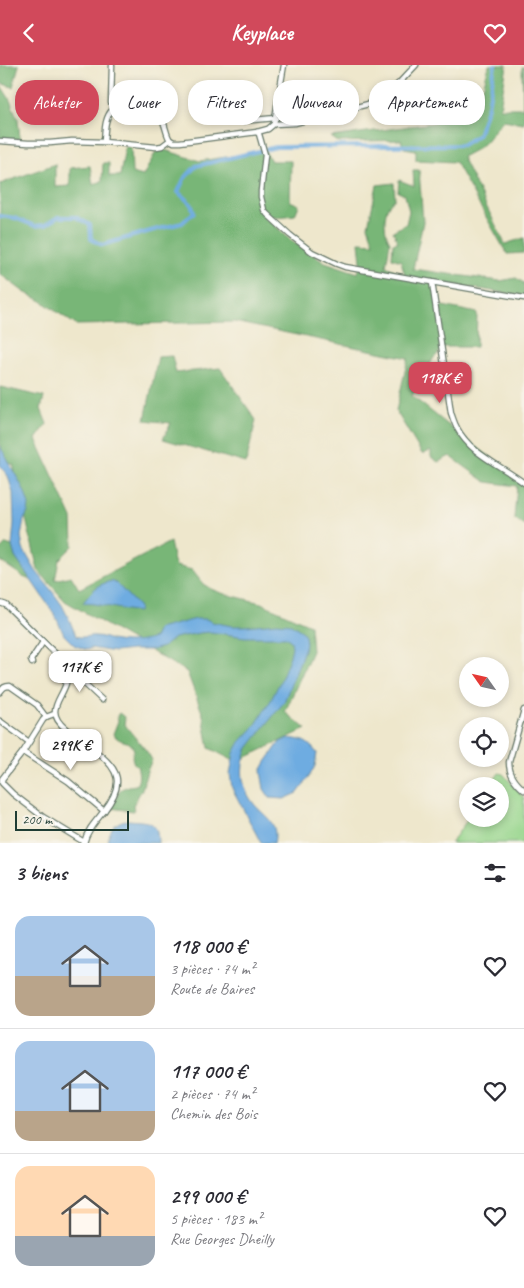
<!DOCTYPE html>
<html lang="fr">
<head>
<meta charset="utf-8">
<style>
  :root { --surface:#fff; --page:#f2f2f3; --text:#2b2b33; --muted:#7c7c81; --line:#e1e1e2; --accent:#d1495b }
  body { margin:0; font-family:Caveat,sans-serif; background:var(--page); color:var(--text); height:100vh; display:flex; flex-direction:column; font-size:19px; white-space:nowrap }
  * { box-sizing:border-box; margin:0 }
  p { font-size:16px; color:var(--muted) }
  .icon { flex:none; width:28px; height:28px; fill:none; stroke:currentColor; stroke-width:2; stroke-linecap:round; stroke-linejoin:round }
  .map { position:relative; height:778px; overflow:hidden }
  .side { display:flex; flex-direction:column; background:var(--surface); flex:1 }
  .side>* { flex:none }
  .banner { position:absolute; left:15px; top:15px; width:495px; height:45px; display:flex; gap:10px }
  .needle { width:32px; rotate:304deg }
  .controls { position:absolute; left:459px; top:592px; display:grid; gap:10px }
  .controls a { display:grid; place-items:center; width:50px; height:50px; border-radius:50%; background:var(--surface); box-shadow:0 2px 8px #0003; font-size:25px }
  .scale { position:absolute; left:15px; bottom:12px; width:114px; box-sizing:border-box; padding-left:5px; border:2px solid #1f3d34; border-top:0; font-size:14px; line-height:18px; white-space:nowrap; color:#1f3d34; -webkit-text-stroke:4px #f7f3e8; paint-order:stroke }
  .price { position:absolute; translate:-50% -42px; padding:0 11px; border-radius:10px; background:#fff; color:#222; font-size:16px; line-height:32px; filter:drop-shadow(0 1px 2px #0008) }
  .price::after { content:''; position:absolute; left:50%; top:30px; width:15px; height:11px; margin-left:-8px; background:inherit; clip-path:polygon(0 0,100% 0,50% 100%) }
  .price.current { background:var(--accent); color:#fff }
  ul { padding:0; list-style:none }
  li { display:flex; align-items:center; gap:15px; height:125px; padding:0 15px }
  li+li { border-top:1px solid var(--line) }
  li span { display:grid; place-items:center; flex:none; width:140px; height:100px; border-radius:15px; color:#555 }
  li>.icon { margin-inline-start:auto }
  span .icon { width:60px; height:60px; fill:#fffc; stroke-width:1 }
  li b { font-size:21px }
  h2 { display:flex; justify-content:space-between; align-items:center; height:60px; padding:0 15px; font-size:21px }
  .tag { padding:0 18px; border-radius:20px; background:var(--surface); box-shadow:0 2px 8px #0003; font-size:18px; line-height:45px }
  .tag.current { background:var(--accent); color:#fff }
  header { display:flex; justify-content:space-between; align-items:center; height:65px; padding:0 15px; background:var(--accent); color:#fff; font-size:22px; font-weight:700 }
  .map>svg:first-child { display:block }
  .green { fill:#95d58b; stroke:#5a8960 }
  .forest { fill:#78b677; stroke:#4c7a56 }
  .water { fill:#6eace1; stroke:#46748a }
  .lines { fill:none; stroke-linecap:round; stroke-linejoin:round }
  .canal { stroke:#6eace1; stroke-width:4 }
  .minor-casing { stroke:#677869; stroke-width:7 }
  .minor { stroke:#fff; stroke-width:4.5 }
</style>
</head>
<body>
<header><svg class="icon" aria-label="back" viewBox="0 0 24 24"><path d="M15 5l-7 7 7 7"/></svg>Keyplace<svg class="icon" aria-label="heart" viewBox="0 0 24 24"><path d="M12 20l-8-8c-3-5 5-10 8-4 3-6 11-1 8 4z"/></svg></header>
<div class="map">
<svg width="524" height="778" viewBox="0 0 524 778">
  <rect width="100%" height="100%" fill="#f7f3e8"/>
  <filter id="ink" filterUnits="userSpaceOnUse"><feTurbulence type="fractalNoise" baseFrequency=".02" numOctaves="2"/><feDisplacementMap in="SourceGraphic" scale="10" xChannelSelector="R" yChannelSelector="G"/><feConvolveMatrix kernelMatrix="1 2 1 2 8 2 1 2 1" color-interpolation-filters="sRGB"/></filter>
  <filter id="wash" filterUnits="userSpaceOnUse"><feTurbulence type="fractalNoise" baseFrequency=".0096" numOctaves="4" result="noise"/><feDisplacementMap in="SourceGraphic" scale="20" xChannelSelector="R" yChannelSelector="G"/><feGaussianBlur stdDeviation="1.12" result="paint"/><feColorMatrix in="noise" values="0 0 0 0 0 0 0 0 0 0 0 0 0 0 0 0 0 1.4 0 .05"/><feComposite in="paint" operator="in"/></filter>
  <g filter="url(#wash)">
    <rect width="100%" height="100%" fill="#eee7cc"/>
    <polygon class="green" points="499,708 503,709 524,733 524,778 451,778 468,754 500,754 500,721 490,721"/>
    <g class="forest">
      <polygon points="0,0 19,0 13,22 0,18"/>
      <polygon points="489,0 507,0 500,43 523,43 522,2 524,2 524,58 503,55 485,77 477,84 462,92 505,179 524,173 524,188 507,189 455,97 416,95 416,85 404,83 401,75 338,77 331,72 440,57 479,38"/>
      <polygon points="0,19 9,33 18,54 20,74 0,75"/>
      <path d="M125 82H131L132 108 143 111 158 83 200 96 265 86 271 96H291L290 136 299 140 295 150 277 152 263 150 291 175 325 197 358 208 361 197 359 177 374 178 368 161 377 120 394 118 395 134C393 136 390 137 389 140 383 149 384 169 390 177L386 201 405 210 401 196 392 193 393 178 398 177 393 166 406 159 409 146 405 130 398 127 399 115 414 121 413 105H419L423 157 413 204 500 216 516 213 524 218V231L436 217 438 240 477 248 476 282H444L433 294 412 331 452 363 524 418V460L514 453 517 421 486 417 450 391 438 397 431 392V386L422 389 396 346 408 293 234 257 76 260 40 235 24 227 0 209V119L55 99V122L70 121V103L90 101 93 120 102 116 103 98H109V111H120Z"/>
      <polygon points="172,291 176,308 220,303 256,355 246,398 163,374 171,358 145,355 158,292"/>
      <polygon points="0,322 44,332 41,344 47,359 36,374 72,453 73,481 59,495 55,515 71,511 79,524 170,477 174,497 176,501 192,505 203,519 211,524 221,528 261,538 310,560 312,586 285,647 306,664 236,697 209,683 203,650 187,607 65,536 38,505 13,399 0,398"/>
      <polygon points="6,479 12,481 15,492 31,515 23,512 18,508 0,496 0,485"/>
      <path d="M119 648 124 652 125 655 124 658C132 671 145 681 152 695L147 706 142 724 133 740 134 746 110 743 121 724 129 721 136 720C140 714 139 708 137 701L135 700C132 695 131 690 134 685 131 673 121 680 113 669L118 656 117 651Z"/>
    </g>
    <g class="water">
      <path d="M0 381 24 425 29 440 28 447 24 455 21 471 23 484 36 506 52 526 62 540 69 554 76 571C83 574 88 570 95 571 101 571 106 573 111 575 125 578 140 578 154 573L158 564 196 554H206L212 557 232 561H245L277 558 291 559 303 567 305 571 306 579 300 596 284 637 248 683C239 701 241 723 254 739 265 752 279 757 274 778H261L232 723 230 709 234 688 240 677 255 661 271 635 280 617 290 591 292 582 291 576 286 572H245L211 567 199 568 174 573 163 582 152 585H132L115 587 91 583 87 585 74 580 64 570 55 550 15 492 12 481 14 458 13 428 8 411 0 401Z"/>
      <path d="M112 516 117 519 139 542 138 547 94 539 83 538C92 526 97 519 112 516Z"/>
      <path d="M288 673C304 675 307 676 317 688L315 701 309 712 298 728 284 734 270 733 264 724 261 706 266 697 280 677Z"/>
      <path d="M128 755C148 757 158 754 158 778H107C110 765 114 756 128 755Z"/>
    </g>
    <g class="lines">
      <polyline class="canal" points="0,151 15,153 35,161 45,160 58,152 76,152 90,160 91,174 102,180 154,165 182,158 194,147 191,139 178,127 184,114 196,101 276,82 462,80 478,70 488,41 495,0"/>
    </g>
  </g>
  <g filter="url(#ink)">
    <g class="lines">
      <defs>
        <g id="minor">
          <path d="M112 0 111 38 113 44 116 47 160 52C166 58 165 68 170 75"/>
          <polyline points="243,56 276,53"/>
          <polyline points="274,59 284,0"/>
          <polyline points="257,67 259,69 265,90 261,126 261,132 264,145 267,149 290,170 312,187 337,199 345,202 524,233"/>
          <polyline points="0,76 28,78 50,78 72,76 104,77 156,82 162,81 170,75 174,77 180,77 257,67 268,64 274,59 295,58 380,36 400,17 416,0"/>
          <path d="M104 77C105 66 104 53 113 44"/>
          <path d="M432 217 451 348C453 353 454 358 457 363 471 390 501 400 524 418"/>
          <polyline points="0,538 6,540 62,595 67,605 71,606 102,635"/>
          <polyline points="32,598 31,595 43,577"/>
          <path d="M67 605C71 631 39 642 66 664 75 671 84 678 94 685 120 704 125 719 104 746 96 756 87 765 84 778"/>
          <path d="M0 627C3 623 4 621 10 621L37 640 46 652"/>
          <path d="M524 645 509 697C509 709 515 717 524 725"/>
          <polyline points="54,649 46,652 43,655 23,687 2,714 2,718 13,729 43,752 84,777"/>
          <polyline points="0,656 29,677"/>
          <polyline points="23,687 68,716 104,746"/>
        </g>
      </defs>
      <use href="#minor" class="minor-casing"/>
      <use href="#minor" class="minor"/>
    </g>
  </g>
</svg>
<div class="controls">
<a><svg class="needle" viewBox="-14 -14 28 28"><path d="M0-13l5 13h-10z" fill="#e53935"/><path d="M0 13l5-13h-10z" fill="#7c7c81"/></svg></a>
<a><svg class="icon" aria-label="locate" viewBox="0 0 24 24"><circle cx="12" cy="12" r="6"/><path d="M12 2v4M12 18v4M2 12h4M18 12h4"/></svg></a>
<a><svg class="icon" aria-label="layers" viewBox="0 0 24 24"><path d="M12 4l9 5-9 5-9-5zM3 14l9 5 9-5"/></svg></a>
</div>
<div class="scale">200 m</div>
<b class="price current" style="left:440px;top:339px">118K €</b>
<b class="price" style="left:80px;top:628px">117K €</b>
<b class="price" style="left:71px;top:706px">299K €</b>
<div class="banner">
<a class="tag current">Acheter</a>
<a class="tag">Louer</a>
<a class="tag">Filtres</a>
<a class="tag">Nouveau</a>
<a class="tag">Appartement</a>
</div>
</div>
<section class="side">
<h2>3 biens<svg class="icon" aria-label="filters" viewBox="0 0 24 24"><path d="M4 7h16M4 17h16"/><circle cx="9" cy="7" r="2"/><circle cx="15" cy="17" r="2"/></svg></h2>
<ul>
<li><span style="background:linear-gradient(#a9c7e8 60%,#b9a48a 0)"><svg class="icon" aria-label="home" viewBox="0 0 24 24"><path d="M3 11l9-7 9 7M6 9v11h12V9"/></svg></span><div><b>118 000 €</b><p>3 pièces · 74 m²</p><p>Route de Baires</p></div><svg class="icon" aria-label="heart" viewBox="0 0 24 24"><path d="M12 20l-8-8c-3-5 5-10 8-4 3-6 11-1 8 4z"/></svg></li>
<li><span style="background:linear-gradient(#a9c7e8 70%,#b9a48a 0)"><svg class="icon" aria-label="home" viewBox="0 0 24 24"><path d="M3 11l9-7 9 7M6 9v11h12V9"/></svg></span><div><b>117 000 €</b><p>2 pièces · 74 m²</p><p>Chemin des Bois</p></div><svg class="icon" aria-label="heart" viewBox="0 0 24 24"><path d="M12 20l-8-8c-3-5 5-10 8-4 3-6 11-1 8 4z"/></svg></li>
<li><span style="background:linear-gradient(#ffd9b3 70%,#9aa5b1 0)"><svg class="icon" aria-label="home" viewBox="0 0 24 24"><path d="M3 11l9-7 9 7M6 9v11h12V9"/></svg></span><div><b>299 000 €</b><p>5 pièces · 183 m²</p><p>Rue Georges Dheilly</p></div><svg class="icon" aria-label="heart" viewBox="0 0 24 24"><path d="M12 20l-8-8c-3-5 5-10 8-4 3-6 11-1 8 4z"/></svg></li>
</ul>
</section>
</body>
</html>
